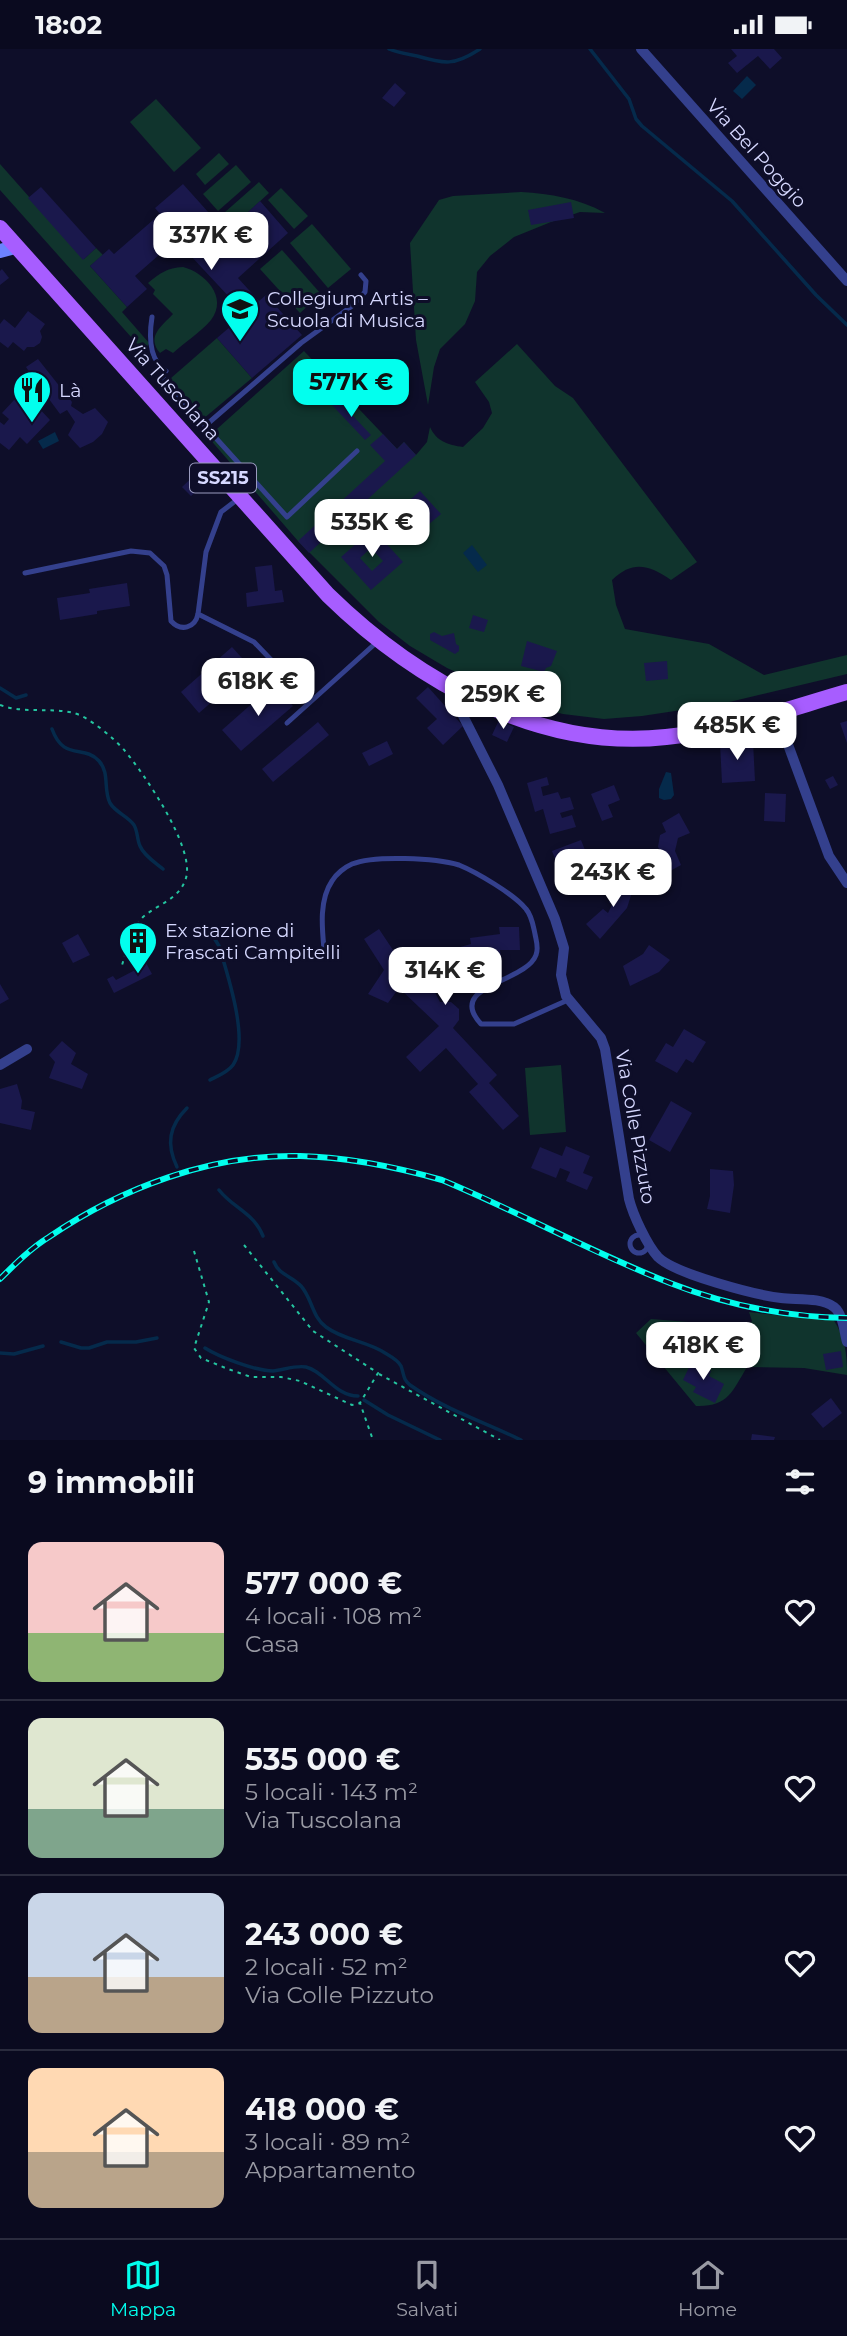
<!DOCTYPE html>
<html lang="it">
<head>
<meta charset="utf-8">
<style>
  :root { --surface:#0a0a1f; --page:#131328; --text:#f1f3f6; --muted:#999aa4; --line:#2a2b3d; --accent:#02ffee }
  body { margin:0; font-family:Montserrat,sans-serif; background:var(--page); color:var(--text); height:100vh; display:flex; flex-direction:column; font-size:26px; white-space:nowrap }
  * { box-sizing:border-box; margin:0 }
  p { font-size:23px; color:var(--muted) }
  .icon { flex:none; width:38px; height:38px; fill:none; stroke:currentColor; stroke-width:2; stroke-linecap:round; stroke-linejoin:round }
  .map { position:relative; height:1391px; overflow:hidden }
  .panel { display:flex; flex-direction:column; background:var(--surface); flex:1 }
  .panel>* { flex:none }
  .price { position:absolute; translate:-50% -60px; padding:0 16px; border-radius:14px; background:#fff; color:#222; font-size:23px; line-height:46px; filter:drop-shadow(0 2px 4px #0008) }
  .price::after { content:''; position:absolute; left:50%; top:42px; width:21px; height:16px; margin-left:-10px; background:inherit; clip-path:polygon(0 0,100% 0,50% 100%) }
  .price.selected { background:var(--accent); color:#111 }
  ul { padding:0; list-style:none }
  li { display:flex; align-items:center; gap:21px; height:175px; padding:0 28px }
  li+li { border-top:2px solid var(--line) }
  li span { display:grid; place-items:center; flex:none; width:196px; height:140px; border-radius:14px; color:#555 }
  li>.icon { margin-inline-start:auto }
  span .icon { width:84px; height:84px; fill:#fffc; stroke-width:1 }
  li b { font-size:30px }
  h2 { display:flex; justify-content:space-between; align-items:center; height:84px; padding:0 28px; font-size:30px }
  .status { display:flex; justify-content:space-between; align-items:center; height:49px; padding:0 35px; background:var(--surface); direction:ltr }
  .status svg { height:19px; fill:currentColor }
  .menu { display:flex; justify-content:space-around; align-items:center; height:98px; border-top:2px solid var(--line); background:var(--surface); font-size:19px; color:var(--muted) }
  .menu a { display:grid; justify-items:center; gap:4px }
  .menu .selected { color:var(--accent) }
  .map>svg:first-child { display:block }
  .green { fill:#10342d }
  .water { fill:#052a4b }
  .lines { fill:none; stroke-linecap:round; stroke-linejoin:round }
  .stream { stroke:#052a4b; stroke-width:3.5 }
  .building { fill:#1a184c; fill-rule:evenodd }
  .path { stroke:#24c5a0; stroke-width:2; stroke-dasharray:3.5 5; stroke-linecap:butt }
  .lane { stroke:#34408d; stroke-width:5 }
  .street { stroke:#34408d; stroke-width:10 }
  .secondary { stroke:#6d82ff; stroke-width:14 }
  .primary { stroke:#a75dff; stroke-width:16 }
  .rail-casing { stroke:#02ffee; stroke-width:6 }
  .rail { stroke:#0e0e29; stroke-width:3.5; stroke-dasharray:10; stroke-linecap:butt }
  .labels { text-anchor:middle; stroke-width:6; stroke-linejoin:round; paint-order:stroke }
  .shield { fill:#0e0e29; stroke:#9a9bbf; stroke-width:2 }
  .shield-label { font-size:18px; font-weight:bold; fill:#d6d8ff }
  .street-label { font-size:19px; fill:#d6d8ff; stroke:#0e0e29 }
  .poi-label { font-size:19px; fill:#d6d8ff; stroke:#0e0e29; text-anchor:start }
</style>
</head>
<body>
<div class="status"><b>18:02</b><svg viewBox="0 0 49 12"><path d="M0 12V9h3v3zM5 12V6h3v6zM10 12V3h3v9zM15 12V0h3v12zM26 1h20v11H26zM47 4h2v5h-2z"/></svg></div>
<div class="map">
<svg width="847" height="1391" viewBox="0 0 847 1391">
  <rect width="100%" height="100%" fill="#0e0e29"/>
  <g class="green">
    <polygon points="156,50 201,99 174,123 130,73"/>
    <polygon points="219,104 229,115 205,136 196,125"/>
    <polygon points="0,115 84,210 96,199 103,206 90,217 127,258 122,263 149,294 147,299 140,298 0,141"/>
    <polygon points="236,116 251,133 218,162 203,145"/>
    <polygon points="259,133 269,144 210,198 192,179 209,164 216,171"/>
    <polygon points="281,139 308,167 294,180 268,151"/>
    <path d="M521 143C551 145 578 149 605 164L580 163 551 173 514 188 490 207 477 223 475 252 465 275 440 300 434 318 428 356 416 291 410 194 439 151 453 147Z"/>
    <polygon points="312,175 351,220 328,239 290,194"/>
    <polygon points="282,201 321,245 300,264 260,220"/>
    <path d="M183 218C204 223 229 248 211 271 201 283 184 294 173 304L166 300 160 304C146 287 162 277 173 265L153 245 155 241 148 234C160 224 167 219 183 218Z"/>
    <polygon points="217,289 252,329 197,375 163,336"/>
    <path d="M517 295 555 337 573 349 697 513 671 531C649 516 633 511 612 531L616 556 625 580 709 595 764 626 847 606V625L721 655 642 667 604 670 563 665 530 657 447 619 410 597 379 573 298 492 208 388 304 302 397 400 404 393 416 406 427 393 430 378C436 392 448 396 463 398L483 379 492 364 489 353 475 333Z"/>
    <polygon points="561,1016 566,1083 530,1086 525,1019"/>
    <path d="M749 1263 809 1270H833C845 1288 847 1304 847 1326L804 1319 747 1318C732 1343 728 1358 696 1357L636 1284 651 1270 713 1275H750L752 1272Z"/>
  </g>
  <g class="water">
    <polygon points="747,27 756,36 742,50 733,42"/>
    <polygon points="55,383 59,392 43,400 38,392"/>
    <polygon points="472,496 487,516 478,523 463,504"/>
    <polygon points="666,723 671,724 674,746 671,750 664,751 659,749 659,740"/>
  </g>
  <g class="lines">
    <g class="stream">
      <path d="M389 0C398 4 407 5 417 7 445 15 454 17 480 0"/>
      <polyline points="590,0 629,50 636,70 642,77 732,152 816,246 847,276"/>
      <polyline points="0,639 16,649 26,646"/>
      <path d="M52 680C64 713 84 695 99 712 110 724 103 740 110 754 116 764 128 767 134 776 138 783 137 791 140 797 144 807 156 814 163 820"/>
      <path d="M210 1031C218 1027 228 1023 233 1016 250 992 227 924 219 897L213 887"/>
      <path d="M177 1118C166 1095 169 1077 187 1059"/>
      <path d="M219 1141C233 1159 254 1164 263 1187"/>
      <path d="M274 1213C279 1226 292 1227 301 1237 312 1249 312 1268 326 1278 343 1291 367 1292 385 1304 390 1307 398 1311 401 1317 404 1325 403 1331 410 1336 444 1360 484 1373 521 1391"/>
      <polyline points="61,1293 81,1299 89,1299 107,1293 136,1293 157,1289"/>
      <path d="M205 1299C219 1308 256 1322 273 1322 283 1321 296 1316 306 1318 324 1322 335 1347 358 1347"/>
      <polyline points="0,1304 14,1305 43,1297"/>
      <polyline points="364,1351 388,1366 440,1391"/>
    </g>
  </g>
  <g class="building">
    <polygon points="731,0 774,0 782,9 770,20 758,7 737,24 728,14 737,7"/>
    <polygon points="395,34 406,44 394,58 382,49"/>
    <polygon points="183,135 209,164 192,179 210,198 260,152 288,184 238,229 259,252 266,246 302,286 252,329 217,289 245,265 176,191 135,227 147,240 127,258 90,217 109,200 114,205 160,165 155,159"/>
    <polygon points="41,138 96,199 83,211 28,149"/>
    <polygon points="571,153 574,169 531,176 528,161"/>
    <polygon points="2,220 9,229 0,236 0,222"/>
    <polygon points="28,262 45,275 40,282 42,288 40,294 34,298 27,298 24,302 13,293 8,299 0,293 0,275 4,270 15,279"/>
    <polygon points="38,310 72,353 71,357 83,365 95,359 108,373 102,385 93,393 80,399 68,386 75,373 67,361 60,365 46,346 36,356 50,371 27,395 20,388 9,401 0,394 0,373 4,376 9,370 2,364 29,335 34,339 38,336 26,318"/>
    <polygon points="337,350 371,386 365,391 331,355"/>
    <polygon points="383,385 397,400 404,393 416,406 309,504 298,492 385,412 370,396"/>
    <polygon points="200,421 209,431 191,447 182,438"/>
    <polygon points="420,442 441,465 409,492 389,469"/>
    <path d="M373 480 403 513 371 541 341 508ZM371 499 383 512 372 522 360 509Z"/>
    <polygon points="272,516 275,542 282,541 284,553 247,558 246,544 258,542 255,518"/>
    <polygon points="127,534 130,557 97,562 97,565 60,571 57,549 90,544 89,540"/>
    <polygon points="473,566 488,571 484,583 469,579"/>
    <polygon points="434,583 442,587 454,584 456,595 459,597 459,602 455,605 430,591 430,585"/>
    <polygon points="527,592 557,602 551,617 546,619 544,623 521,617"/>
    <polygon points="232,598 251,619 199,664 181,643"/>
    <polygon points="667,612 668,630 646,632 644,614"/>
    <polygon points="274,635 293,657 241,702 222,681"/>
    <polygon points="428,638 463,677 443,696 427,679 437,670 416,649"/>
    <polygon points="499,671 514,678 507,693 492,686"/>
    <polygon points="847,672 847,694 840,674"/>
    <polygon points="318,673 329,686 273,733 262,720"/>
    <polygon points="387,692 393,705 369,717 362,704"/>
    <polygon points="753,692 755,732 722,734 720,694"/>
    <polygon points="833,727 838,736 830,740 825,731"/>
    <polygon points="547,728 549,736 541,738 543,747 558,743 561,750 570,748 574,760 560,764 562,769 572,766 576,778 550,785 543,760 535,763 527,734"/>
    <polygon points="614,736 620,751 608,756 613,768 602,772 591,745"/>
    <polygon points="765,744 786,745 785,773 764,772"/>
    <polygon points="679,764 690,784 678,789 675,802 681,816 663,826 653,808 662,805 658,798 660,786 666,783 662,774"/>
    <polygon points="581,791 589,811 560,822 552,802"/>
    <polygon points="616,831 635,834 627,859 600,890 586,875 603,860 608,864 613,854 609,854"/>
    <polygon points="499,878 519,878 520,901 500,901 501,909 476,911 478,918 446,928 445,925 429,932 440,953 451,953 459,960 459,971 453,979 497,1026 489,1034 519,1067 503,1081 469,1043 478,1035 446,999 420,1023 406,1008 439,977 399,939 388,954 368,945 384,921 364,890 379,880 399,910 411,901 423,919 441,913 440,910 455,905 453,900 471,895 470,889 500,885"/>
    <polygon points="78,885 90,906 73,914 62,894"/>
    <polygon points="649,896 670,911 659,923 630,937 623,917 643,905"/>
    <polygon points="144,910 152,925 114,944 107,930 113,927 116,931 141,918 138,913"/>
    <polygon points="0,935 9,950 0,955"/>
    <polygon points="684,980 706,993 693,1014 686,1010 677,1024 655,1012 666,994 673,998"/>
    <polygon points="62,992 76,1004 71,1015 88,1025 82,1040 49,1029 55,1013 49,1006"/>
    <polygon points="17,1035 22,1052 21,1060 35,1063 31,1081 0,1074 0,1040"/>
    <polygon points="671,1052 692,1064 670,1103 649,1091"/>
    <polygon points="566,1097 590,1107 583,1124 593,1128 587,1141 566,1132 570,1123 560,1119 556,1129 531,1119 540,1098 562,1107"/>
    <polygon points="710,1120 733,1122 734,1136 730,1164 707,1160 710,1147"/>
    <polygon points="841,1302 843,1318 826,1321 823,1305"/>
    <polygon points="692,1312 711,1322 709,1327 724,1335 715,1354 693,1343 696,1338 683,1331"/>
    <polygon points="831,1349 842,1364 823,1379 811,1365"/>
    <polygon points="752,1385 775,1388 774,1391 751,1391"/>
  </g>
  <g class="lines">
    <g class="path">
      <path d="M0 656C25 665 49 658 74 664 89 668 115 690 125 702 145 726 195 799 186 829 180 850 158 855 143 868 131 880 127 901 122 916"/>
      <polyline points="244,1196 313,1282 378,1324 360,1354 373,1391"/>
      <polyline points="194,1202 209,1253 194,1299 201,1309 228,1320 251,1328 281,1328 300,1332 352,1356 360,1354"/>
      <polyline points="379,1325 500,1391"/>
    </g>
    <g class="lane">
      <path d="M152 268C149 287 149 311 166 322"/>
      <polyline points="162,327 205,377 301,294 352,257 365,243 366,232 361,226"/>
      <polyline points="205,377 287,468 357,402"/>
      <polyline points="238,450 221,463 206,503 198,565 254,593 301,642"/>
      <path d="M25 524 131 502 150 504 164 517 167 526 171 572C181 583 195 579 198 565"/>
      <polyline points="287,674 377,593"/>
      <path d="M324 900C322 879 319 851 332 832 336 825 345 818 352 815 374 806 436 809 459 816 476 823 514 845 526 860 532 867 533 876 535 885 536 891 539 899 536 906 526 934 445 936 481 975H514L568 951"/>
      <circle cx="639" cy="1195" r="9"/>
    </g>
    <g class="street">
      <polyline points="641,0 847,232"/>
      <path d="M449 639 498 736 555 870 564 899 561 926 566 947 601 989 605 1000 629 1150C633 1166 647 1196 658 1208 675 1225 756 1246 781 1249 796 1251 821 1248 834 1258 843 1265 844 1282 847 1293"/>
      <polyline points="776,663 829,807 847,834"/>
      <polyline points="0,1016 27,1000"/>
    </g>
    <polyline class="secondary" points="0,202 15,198"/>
    <path class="primary" d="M0 179 328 546C416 632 539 702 666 688 728 682 788 660 847 643"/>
    <defs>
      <path id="rail" d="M0 1230C15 1215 31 1199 49 1188 121 1139 211 1105 300 1107 348 1108 396 1118 442 1131 519 1163 593 1204 670 1234 726 1256 787 1268 847 1269"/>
    </defs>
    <use href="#rail" class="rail-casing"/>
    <use href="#rail" class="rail"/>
  </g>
  <defs>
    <symbol id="school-pin" viewBox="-11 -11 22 30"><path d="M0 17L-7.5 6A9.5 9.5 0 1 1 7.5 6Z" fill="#02ffee" stroke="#0e0e29"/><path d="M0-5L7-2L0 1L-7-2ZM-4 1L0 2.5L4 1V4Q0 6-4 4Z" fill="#111"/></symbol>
    <symbol id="restaurant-pin" viewBox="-11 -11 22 30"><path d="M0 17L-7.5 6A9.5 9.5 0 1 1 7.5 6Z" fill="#02ffee" stroke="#0e0e29"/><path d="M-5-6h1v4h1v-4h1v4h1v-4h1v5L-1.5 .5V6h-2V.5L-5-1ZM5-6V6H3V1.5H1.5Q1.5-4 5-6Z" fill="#111"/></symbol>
    <symbol id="building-pin" viewBox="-11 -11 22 30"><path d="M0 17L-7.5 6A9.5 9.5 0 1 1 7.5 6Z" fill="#02ffee" stroke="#0e0e29"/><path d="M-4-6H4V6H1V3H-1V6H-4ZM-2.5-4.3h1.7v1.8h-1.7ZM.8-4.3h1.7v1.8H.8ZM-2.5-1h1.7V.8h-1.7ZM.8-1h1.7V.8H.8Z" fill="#111"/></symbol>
  </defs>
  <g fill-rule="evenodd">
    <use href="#school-pin" x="218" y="238" width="44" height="60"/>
    <use href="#restaurant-pin" x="10" y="319" width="44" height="60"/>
    <use href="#building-pin" x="116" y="870" width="44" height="60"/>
  </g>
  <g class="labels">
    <rect class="shield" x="190" y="414.5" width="66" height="29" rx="5"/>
    <g class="shield-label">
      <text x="223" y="435">SS215</text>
    </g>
    <g class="street-label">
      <text transform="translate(757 104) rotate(48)" y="7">Via Bel Poggio</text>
      <text transform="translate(173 340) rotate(48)" y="7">Via Tuscolana</text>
      <text transform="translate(636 1078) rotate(80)" y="7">Via Colle Pizzuto</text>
    </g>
    <g class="poi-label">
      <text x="267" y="256">Collegium Artis –<tspan x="267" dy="22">Scuola di Musica</tspan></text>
      <text x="59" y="348">Là</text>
      <text x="165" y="888">Ex stazione di<tspan x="165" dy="22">Frascati Campitelli</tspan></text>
    </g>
  </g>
</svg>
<b class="price" style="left:211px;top:223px">337K €</b>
<b class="price selected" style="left:351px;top:370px">577K €</b>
<b class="price" style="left:372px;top:510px">535K €</b>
<b class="price" style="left:258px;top:669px">618K €</b>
<b class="price" style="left:503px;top:682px">259K €</b>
<b class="price" style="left:737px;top:713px">485K €</b>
<b class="price" style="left:613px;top:860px">243K €</b>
<b class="price" style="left:445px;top:958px">314K €</b>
<b class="price" style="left:703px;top:1333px">418K €</b>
</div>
<section class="panel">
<h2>9 immobili<svg class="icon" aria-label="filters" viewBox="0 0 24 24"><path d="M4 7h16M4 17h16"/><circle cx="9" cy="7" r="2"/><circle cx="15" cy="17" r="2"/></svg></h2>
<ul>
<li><span style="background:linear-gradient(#f6c9c9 65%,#8fb573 0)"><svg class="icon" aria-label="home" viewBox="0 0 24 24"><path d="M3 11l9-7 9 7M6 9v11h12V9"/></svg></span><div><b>577 000 €</b><p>4 locali · 108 m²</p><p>Casa</p></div><svg class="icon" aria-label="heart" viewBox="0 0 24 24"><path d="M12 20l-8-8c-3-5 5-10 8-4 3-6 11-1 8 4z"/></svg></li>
<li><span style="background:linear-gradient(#dfe7d0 65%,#7fa58c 0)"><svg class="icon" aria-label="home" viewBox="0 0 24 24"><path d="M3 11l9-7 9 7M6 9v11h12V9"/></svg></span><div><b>535 000 €</b><p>5 locali · 143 m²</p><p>Via Tuscolana</p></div><svg class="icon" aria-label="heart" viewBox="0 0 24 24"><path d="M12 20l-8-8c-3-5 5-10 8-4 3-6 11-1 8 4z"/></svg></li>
<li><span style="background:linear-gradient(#c9d6e8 60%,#b9a48a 0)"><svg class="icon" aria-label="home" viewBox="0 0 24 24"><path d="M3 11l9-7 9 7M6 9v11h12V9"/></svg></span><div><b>243 000 €</b><p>2 locali · 52 m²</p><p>Via Colle Pizzuto</p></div><svg class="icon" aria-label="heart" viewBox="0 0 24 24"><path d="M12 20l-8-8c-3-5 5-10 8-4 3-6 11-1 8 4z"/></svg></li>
<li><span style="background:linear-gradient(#ffd9b3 60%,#b9a48a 0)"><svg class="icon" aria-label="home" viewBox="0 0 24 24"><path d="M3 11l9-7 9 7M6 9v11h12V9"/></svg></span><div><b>418 000 €</b><p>3 locali · 89 m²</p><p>Appartamento</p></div><svg class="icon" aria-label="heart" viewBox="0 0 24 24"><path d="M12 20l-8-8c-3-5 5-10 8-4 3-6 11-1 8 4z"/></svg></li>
</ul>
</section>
<nav class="menu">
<a class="selected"><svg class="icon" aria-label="map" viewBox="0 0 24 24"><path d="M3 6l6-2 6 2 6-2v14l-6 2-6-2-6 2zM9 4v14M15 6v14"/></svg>Mappa</a>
<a><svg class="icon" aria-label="saved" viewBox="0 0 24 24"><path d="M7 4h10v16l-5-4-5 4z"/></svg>Salvati</a>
<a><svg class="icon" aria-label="home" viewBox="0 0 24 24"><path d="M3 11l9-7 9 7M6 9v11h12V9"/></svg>Home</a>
</nav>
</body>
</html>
